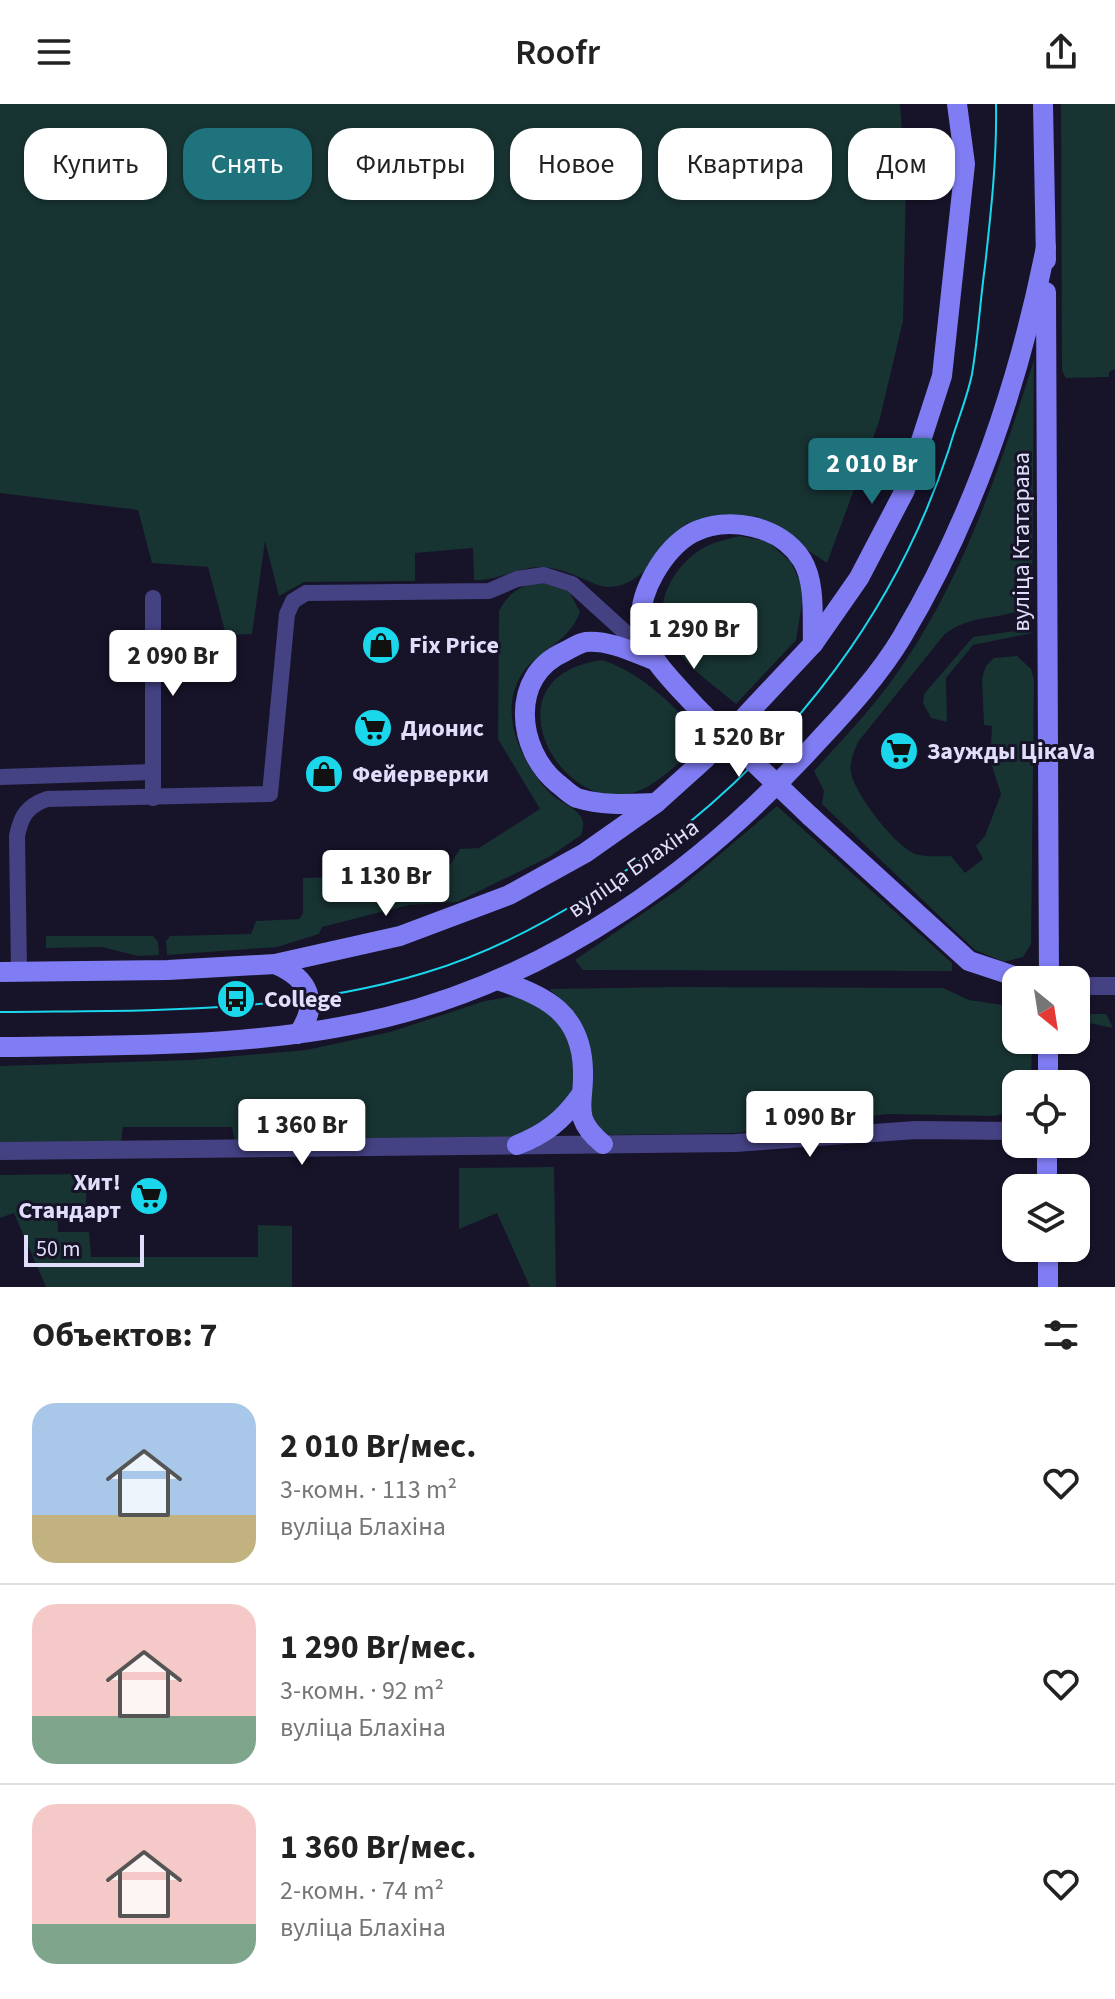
<!DOCTYPE html>
<html lang="ru">
<head>
<meta charset="utf-8">
<style>
  :root { --surface:#fff; --page:#f6f6f6; --text:#222; --muted:#767676; --line:#e0e0e0; --accent:#1e737d }
  body { margin:0; font-family:"Source Sans 3",sans-serif; background:var(--page); color:var(--text); height:100vh; display:flex; flex-direction:column; font-size:30px; white-space:nowrap }
  * { box-sizing:border-box; margin:0 }
  p { font-size:26px; color:var(--muted) }
  .icon { flex:none; width:44px; height:44px; fill:none; stroke:currentColor; stroke-width:2; stroke-linecap:round; stroke-linejoin:round }
  .map { position:relative; height:1183px; overflow:hidden }
  .panel { display:flex; flex-direction:column; background:var(--surface); flex:1 }
  .panel>* { flex:none }
  .top-card { position:absolute; left:24px; top:24px; width:1068px; height:72px; display:flex; gap:16px }
  .needle { width:52px; rotate:150deg }
  .buttons { position:absolute; left:1002px; top:862px; display:grid; gap:16px }
  .buttons a { display:grid; place-items:center; width:88px; height:88px; border-radius:16px; background:var(--surface); box-shadow:0 2px 6px #0004; font-size:40px }
  .scale { position:absolute; left:24px; bottom:20px; width:120px; box-sizing:border-box; padding-left:8px; border:4px solid #e1defc; border-top:0; font-size:22px; line-height:28px; white-space:nowrap; color:#e1defc; -webkit-text-stroke:6px #171329; paint-order:stroke }
  .price { position:absolute; translate:-50% -68px; padding:0 18px; border-radius:8px; background:#fff; color:#222; font-size:26px; line-height:52px; filter:drop-shadow(0 2px 4px #0008) }
  .price::after { content:''; position:absolute; left:50%; top:48px; width:24px; height:18px; margin-left:-12px; background:inherit; clip-path:polygon(0 0,100% 0,50% 100%) }
  .price.active { background:var(--accent); color:#fff }
  ul { padding:0; list-style:none }
  li { display:flex; align-items:center; gap:24px; height:200px; padding:0 32px }
  li+li { border-top:2px solid var(--line) }
  li span { display:grid; place-items:center; flex:none; width:224px; height:160px; border-radius:24px; color:#555 }
  li>.icon { margin-inline-start:auto }
  span .icon { width:96px; height:96px; fill:#fffc; stroke-width:1 }
  li b { font-size:34px }
  h2 { display:flex; justify-content:space-between; align-items:center; height:96px; padding:0 32px; font-size:34px }
  .tag { padding:0 28px; border-radius:24px; background:var(--surface); box-shadow:0 2px 6px #0004; font-size:28px; line-height:72px }
  .tag.active { background:var(--accent); color:#fff }
  header { display:flex; justify-content:space-between; align-items:center; height:104px; padding:0 32px; background:var(--surface); font-size:36px; font-weight:600 }
  .map>svg:first-child { display:block }
  .green { fill:#173332 }
  .lines { fill:none; stroke-linecap:round; stroke-linejoin:round }
  .minor { stroke:#454284; stroke-width:16 }
  .tertiary { stroke:#454284; stroke-width:18 }
  .secondary { stroke:#807df4; stroke-width:20 }
  .tram { stroke:#1ad7ec; stroke-width:2 }
  .secondary-bridge { stroke:#807df4; stroke-width:20 }
  .labels { text-anchor:middle; stroke-width:6; stroke-linejoin:round; paint-order:stroke }
  .street-label { font-size:24px; fill:#e1defc; stroke:#171329 }
  .poi-label { font-size:24px; font-weight:bold; fill:#e1defc; stroke:#171329; text-anchor:start }
</style>
</head>
<body>
<header><svg class="icon" aria-label="menu" viewBox="0 0 24 24"><path d="M4 6h16M4 12h16M4 18h16"/></svg>Roofr<svg class="icon" aria-label="share" viewBox="0 0 24 24"><path d="M12 15V3M7 8l5-5 5 5M5 13v7h14v-7"/></svg></header>
<div class="map">
<svg width="1115" height="1183" viewBox="0 0 1115 1183">
  <rect width="100%" height="100%" fill="#171329"/>
  <g class="green">
    <path d="M0 0H900L906 80 903 217 879 318 827 459 756 412 687 419C664 444 634 496 595 480 579 473 559 463 541 463 518 463 498 477 474 476L473 444 415 449V477L304 478 279 492 265 437 252 530 226 531 208 463 152 459 138 406 0 389Z"/>
    <polygon points="1061,0 1115,0 1115,265 1109,268 1109,273 1066,274 1062,267"/>
    <path d="M1034 256 1032 498C1011 519 974 506 944 531L858 638C854 648 849 658 851 669 855 690 898 747 919 751 929 753 941 752 951 752L965 769 983 755 976 742 985 732 1001 690 985 640H991L992 622 984 621 982 574 986 562 994 554 1017 552 1031 565 1034 576 1031 840 1023 853 1004 858 975 846 822 700 824 687 814 667C840 638 867 610 890 579 961 482 998 369 1034 256Z"/>
    <path d="M739 432 767 437 791 458 804 487 796 536 736 600C714 581 682 560 668 534 650 500 676 456 709 441 718 437 729 435 739 432Z"/>
    <path d="M545 478 569 487 580 508C565 548 524 545 513 592 506 624 526 664 548 687 557 698 574 701 581 713 585 720 583 724 581 731L549 753 457 798 409 801 322 823 319 830 277 843 167 851 166 837 170 832 251 830 256 817 299 815 303 809V774L444 770 460 745 479 744 540 705 498 635 499 507C510 486 522 481 545 478Z"/>
    <polygon points="1029,525 1032,529 973,541 946,574 947,618 931,614 923,599 924,590 973,533"/>
    <path d="M603 556C647 572 673 603 706 634 684 653 661 680 633 689 559 712 483 571 603 556Z"/>
    <polygon points="777,702 952,859 952,867 583,866 575,856 680,784"/>
    <polygon points="46,832 153,832 158,838 159,851 138,852 102,843 46,844"/>
    <path d="M673 883 943 884 969 896 1016 903V936H1032L1031 980H1016V1005L995 1012 888 1010 735 1029 610 1031C574 1014 598 953 583 922 576 908 561 896 549 885Z"/>
    <polygon points="515,892 554,909 575,947 572,988 555,1014 511,1034 235,1038 232,1023 123,1023 121,1038 0,1041 0,962 191,956 306,946 390,928 485,897"/>
    <polygon points="1079,910 1106,910 1113,924 1079,917"/>
    <polygon points="554,1063 556,1183 530,1183 497,1109 459,1125 459,1064"/>
    <polygon points="79,1070 86,1088 86,1104 57,1104 58,1128 89,1128 91,1153 258,1153 258,1121 292,1122 292,1183 46,1183 14,1109 0,1114 0,1071"/>
  </g>
  <g class="lines">
    <g class="minor">
      <polyline points="0,673 153,668"/>
      <polyline points="153,694 153,494"/>
      <path d="M19 867 17 732C21 712 27 702 47 695L270 690 287 510 293 497 306 489 489 487 517 475 544 471 572 480 649 550"/>
    </g>
    <g class="tertiary">
      <polyline points="1076,882 1115,882"/>
      <polyline points="0,1047 735,1039 916,1026 1016,1027"/>
    </g>
    <g class="secondary">
      <polyline points="1043,0 1046,156"/>
      <polyline points="1046,188 1049,876"/>
      <path d="M699 606C679 583 644 553 641 521 638 488 664 445 692 429 727 411 780 421 802 456 816 479 812 514 813 540"/>
      <path d="M656 699C629 700 603 702 577 694 570 691 564 684 557 679 517 646 509 572 564 548 570 545 579 539 586 538 610 536 635 549 656 557"/>
      <polyline points="810,712 969,857 1026,876"/>
      <path d="M275 860C308 874 321 898 298 930"/>
      <polyline points="0,868 168,866 275,860 400,832 509,791 585,749 656,699 706,654 813,540 859,474 905,386 942,272 965,60 957,0"/>
      <path d="M497 876C546 891 582 910 583 967 584 1001 571 1014 603 1040"/>
      <path d="M0 943C129 941 261 944 387 913 557 871 703 764 819 636 848 605 880 570 902 533 973 414 1019 279 1046 143"/>
      <polyline points="1048,980 1048,936"/>
      <polyline points="1047,1040 1047,1084"/>
      <path d="M517 1041C545 1030 562 1017 580 992"/>
      <polyline points="1048,1144 1048,1183"/>
    </g>
    <path class="tram" d="M0 908C141 906 287 911 424 869 511 843 590 795 662 740 795 639 897 505 949 345 956 320 967 295 972 270 978 235 980 198 985 162 991 108 997 55 996 0"/>
    <polyline class="secondary-bridge" points="699,606 810,712"/>
  </g>
  <defs>
    <symbol id="shop-disc" viewBox="-11 -11 22 22"><circle r="9.5" fill="#1ad7ec" stroke="#171329"/><path d="M-5-2.5h2.3a2.7 3.5 0 0 1 5.4 0H5L5.5 6h-11ZM-1.5-2.5h3a1.5 2.3 0 0 0-3 0Z" fill="#111"/></symbol>
    <symbol id="supermarket-disc" viewBox="-11 -11 22 22"><circle r="9.5" fill="#1ad7ec" stroke="#171329"/><path d="M-6-5.5h2.5l.6 2H6L4.5 2H-2.5L-4.4-4H-6ZM-1.5 3.2a1.3 1.3 0 1 0 .1 0ZM3 3.2a1.3 1.3 0 1 0 .1 0Z" fill="#111"/></symbol>
    <symbol id="bus-disc" viewBox="-11 -11 22 22"><circle r="9.5" fill="#1ad7ec" stroke="#171329"/><path d="M-5-6H5V4H4V6H2V4H-2V6H-4V4H-5ZM-3.5-4V0h7V-4ZM-3.5 1.2v1.5H-2V1.2ZM2 1.2v1.5H3.5V1.2Z" fill="#111"/></symbol>
  </defs>
  <g fill-rule="evenodd">
    <use href="#shop-disc" x="359" y="519" width="44" height="44"/>
    <use href="#supermarket-disc" x="351" y="602" width="44" height="44"/>
    <use href="#supermarket-disc" x="877" y="625" width="44" height="44"/>
    <use href="#shop-disc" x="302" y="648" width="44" height="44"/>
    <use href="#bus-disc" x="214" y="873" width="44" height="44"/>
    <use href="#supermarket-disc" x="127" y="1070" width="44" height="44"/>
  </g>
  <g class="labels">
    <g class="street-label">
      <text transform="translate(1021 438) rotate(-90)" y="8">вуліца Ктатарава</text>
      <text transform="translate(633 764) rotate(-35)" y="8">вуліца Блахіна</text>
    </g>
    <g class="poi-label">
      <text x="409" y="549">Fix Price</text>
      <text x="401" y="632">Дионис</text>
      <text x="927" y="655">Заужды ЦікаVа</text>
      <text x="352" y="678">Фейерверки</text>
      <text x="264" y="903">College</text>
      <text x="121" y="1086" text-anchor="end">Хит!<tspan x="121" dy="28">Стандарт</tspan></text>
    </g>
  </g>
</svg>
<div class="buttons">
<a><svg class="needle" viewBox="-14 -14 28 28"><path d="M0-13l5 13h-10z" fill="#e53935"/><path d="M0 13l5-13h-10z" fill="#767676"/></svg></a>
<a><svg class="icon" aria-label="locate" viewBox="0 0 24 24"><circle cx="12" cy="12" r="6"/><path d="M12 2v4M12 18v4M2 12h4M18 12h4"/></svg></a>
<a><svg class="icon" aria-label="layers" viewBox="0 0 24 24"><path d="M12 4l9 5-9 5-9-5zM3 14l9 5 9-5"/></svg></a>
</div>
<div class="scale">50 m</div>
<b class="price active" style="left:872px;top:402px">2 010 Br</b>
<b class="price" style="left:694px;top:567px">1 290 Br</b>
<b class="price" style="left:173px;top:594px">2 090 Br</b>
<b class="price" style="left:739px;top:675px">1 520 Br</b>
<b class="price" style="left:386px;top:814px">1 130 Br</b>
<b class="price" style="left:810px;top:1055px">1 090 Br</b>
<b class="price" style="left:302px;top:1063px">1 360 Br</b>
<div class="top-card">
<a class="tag">Купить</a>
<a class="tag active">Снять</a>
<a class="tag">Фильтры</a>
<a class="tag">Новое</a>
<a class="tag">Квартира</a>
<a class="tag">Дом</a>
</div>
</div>
<section class="panel">
<h2>Объектов: 7<svg class="icon" aria-label="filters" viewBox="0 0 24 24"><path d="M4 7h16M4 17h16"/><circle cx="9" cy="7" r="2"/><circle cx="15" cy="17" r="2"/></svg></h2>
<ul>
<li><span style="background:linear-gradient(#a9c7e8 70%,#c2b280 0)"><svg class="icon" aria-label="home" viewBox="0 0 24 24"><path d="M3 11l9-7 9 7M6 9v11h12V9"/></svg></span><div><b>2 010 Br/мес.</b><p>3-комн. · 113 m²</p><p>вуліца Блахіна</p></div><svg class="icon" aria-label="heart" viewBox="0 0 24 24"><path d="M12 20l-8-8c-3-5 5-10 8-4 3-6 11-1 8 4z"/></svg></li>
<li><span style="background:linear-gradient(#f6c9c9 70%,#7fa58c 0)"><svg class="icon" aria-label="home" viewBox="0 0 24 24"><path d="M3 11l9-7 9 7M6 9v11h12V9"/></svg></span><div><b>1 290 Br/мес.</b><p>3-комн. · 92 m²</p><p>вуліца Блахіна</p></div><svg class="icon" aria-label="heart" viewBox="0 0 24 24"><path d="M12 20l-8-8c-3-5 5-10 8-4 3-6 11-1 8 4z"/></svg></li>
<li><span style="background:linear-gradient(#f6c9c9 75%,#7fa58c 0)"><svg class="icon" aria-label="home" viewBox="0 0 24 24"><path d="M3 11l9-7 9 7M6 9v11h12V9"/></svg></span><div><b>1 360 Br/мес.</b><p>2-комн. · 74 m²</p><p>вуліца Блахіна</p></div><svg class="icon" aria-label="heart" viewBox="0 0 24 24"><path d="M12 20l-8-8c-3-5 5-10 8-4 3-6 11-1 8 4z"/></svg></li>
</ul>
</section>
</body>
</html>
